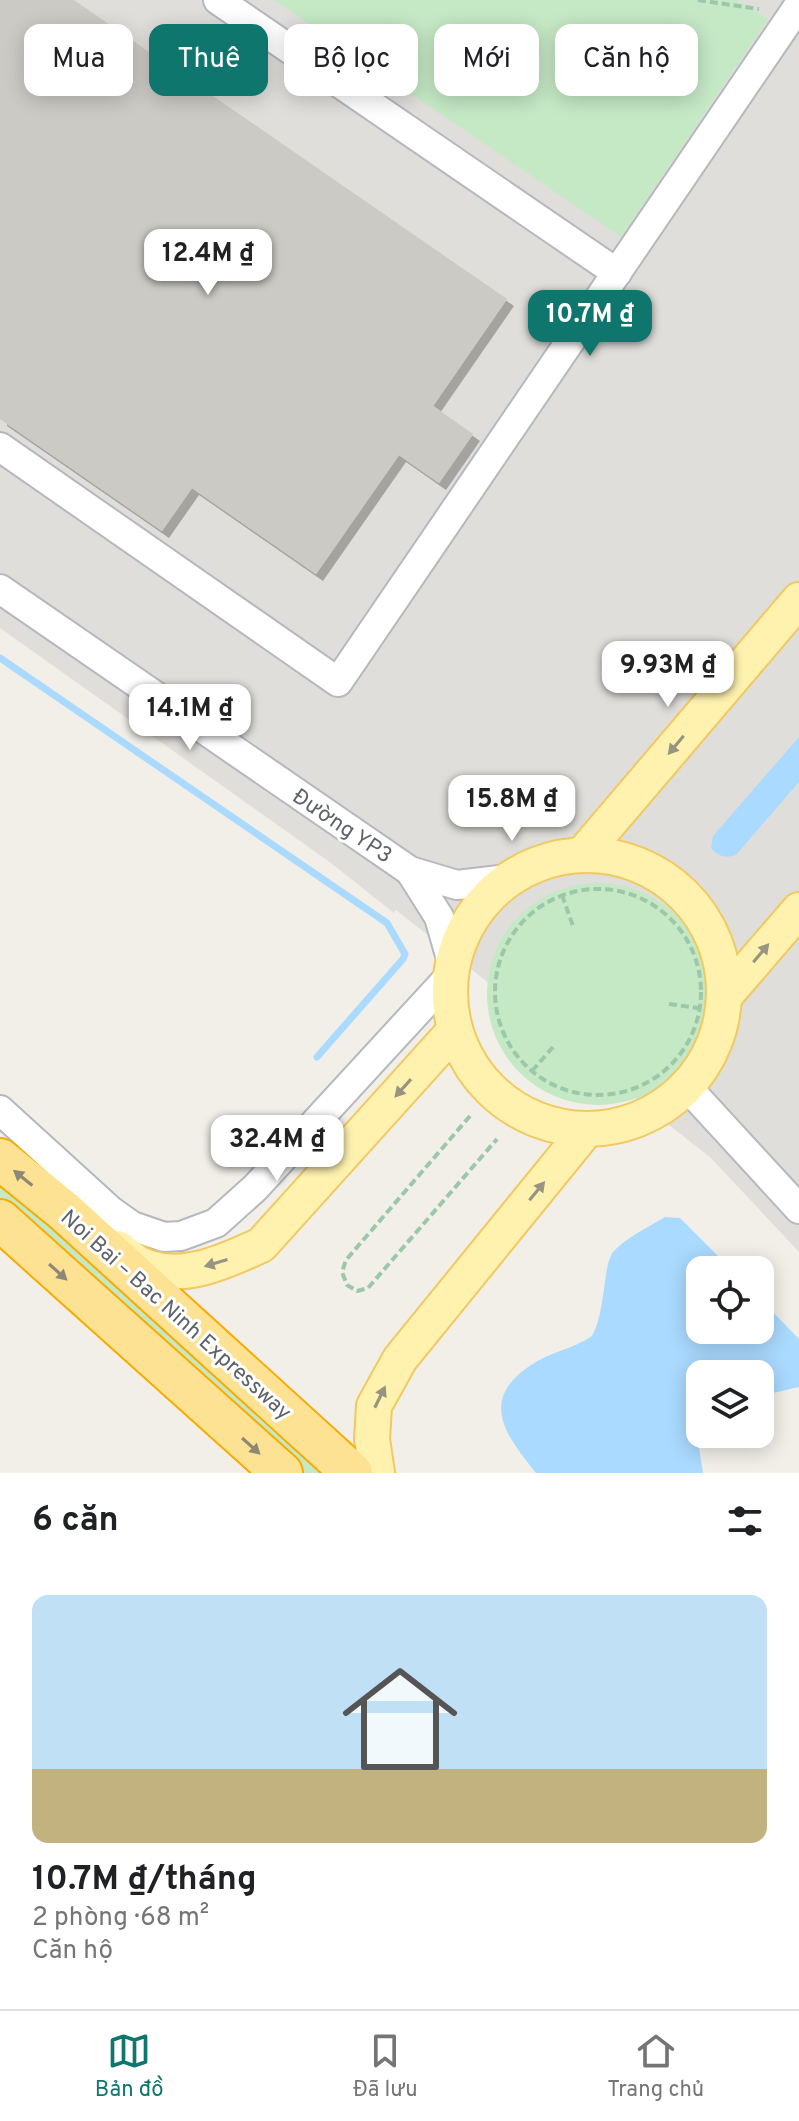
<!DOCTYPE html>
<html lang="vi">
<head>
<meta charset="utf-8">
<style>
  :root { --surface:#fff; --page:#f6f6f6; --text:#202124; --muted:#757577; --line:#e0e0e0; --accent:#0f766e }
  body { margin:0; font-family:Overpass,sans-serif; background:var(--page); color:var(--text); height:100vh; display:flex; flex-direction:column; font-size:30px; white-space:nowrap }
  * { box-sizing:border-box; margin:0 }
  p { font-size:26px; color:var(--muted) }
  .icon { flex:none; width:44px; height:44px; fill:none; stroke:currentColor; stroke-width:2; stroke-linecap:round; stroke-linejoin:round }
  .map { position:relative; height:1473px; overflow:hidden }
  .details { display:flex; flex-direction:column; background:var(--surface); flex:1 }
  .details>* { flex:none }
  .hud { position:absolute; left:24px; top:24px; width:752px; height:72px; display:flex; gap:16px }
  .buttons { position:absolute; left:686px; top:1256px; display:grid; gap:16px }
  .buttons a { display:grid; place-items:center; width:88px; height:88px; border-radius:16px; background:var(--surface); box-shadow:0 4px 20px #0003; font-size:40px }
  .price { position:absolute; translate:-50% -68px; padding:0 18px; border-radius:16px; background:#fff; color:#222; font-size:26px; line-height:52px; filter:drop-shadow(0 2px 4px #0008) }
  .price::after { content:''; position:absolute; left:50%; top:48px; width:24px; height:18px; margin-left:-12px; background:inherit; clip-path:polygon(0 0,100% 0,50% 100%) }
  .price.active { background:var(--accent); color:#fff }
  ul { padding:0; list-style:none }
  li { display:grid; align-content:center; gap:16px; height:424px; padding:0 32px }
  li+li { border-top:2px solid var(--line) }
  li span { display:grid; place-items:center; height:248px; border-radius:16px; color:#555 }
  li>.icon { margin-inline-start:auto }
  span .icon { width:144px; height:144px; fill:#fffc; stroke-width:1 }
  li b { font-size:34px }
  h2 { display:flex; justify-content:space-between; align-items:center; height:96px; padding:0 32px; font-size:34px }
  .tag { padding:0 28px; border-radius:16px; background:var(--surface); box-shadow:0 4px 20px #0003; font-size:28px; line-height:72px }
  .tag.active { background:var(--accent); color:#fff }
  .tab-bar { display:flex; justify-content:space-around; align-items:center; height:112px; border-top:2px solid var(--line); background:var(--surface); font-size:22px; color:var(--muted) }
  .tab-bar a { display:grid; justify-items:center; gap:4px }
  .tab-bar .active { color:var(--accent) }
  .map>svg:first-child { display:block }
  .industrial { fill:#e0deda }
  .green { fill:#c5e8c5 }
  .water { fill:#aadaff }
  .lines { fill:none; stroke-linecap:round; stroke-linejoin:round }
  .stream { stroke:#aadaff; stroke-width:7 }
  .building { fill:#cccac5; filter:url(#shadow) }
  .minor-casing { stroke:#b5b8bc; stroke-width:32 }
  .major-casing { stroke:#f2c960; stroke-width:38 }
  .highway-casing { stroke:#f9ab00; stroke-width:44 }
  .path { stroke:#9cc7a9; stroke-width:4; stroke-dasharray:8 4; stroke-linecap:butt }
  .minor { stroke:#fff; stroke-width:28 }
  .major { stroke:#fff2af; stroke-width:34 }
  .highway { stroke:#fde293; stroke-width:40 }
  .oneway { fill:#979581 }
  .oneway2 { fill:#8e8975 }
  .labels { text-anchor:middle; stroke-width:6; stroke-linejoin:round; paint-order:stroke }
  .street-label { font-size:22px; fill:#5f6368; stroke:#fff }
</style>
</head>
<body>
<div class="map">
<svg width="799" height="1473" viewBox="0 0 799 1473">
  <defs>
    <filter id="shadow"><feDropShadow dx="7" dy="7" stdDeviation="0" flood-color="#0004"/></filter>
  </defs>
  <rect width="100%" height="100%" fill="#f1efe8"/>
  <polygon class="industrial" points="0,0 799,0 799,1252 711,1158 396,910 394,913 331,863 0,628"/>
  <g class="green">
    <polygon points="274,0 737,0 768,19 621,237"/>
    <circle cx="598" cy="994" r="111"/>
    <polygon points="0,1180 326,1473 302,1473 0,1197"/>
  </g>
  <g class="water">
    <path d="M799 737V782L736 855C725 859 719 856 711 848L713 836Z"/>
    <path d="M665 1217 680 1218 732 1270H700V1330H760V1299L799 1339V1387L760 1396V1374H700L697 1435 703 1473H536C507 1436 477 1401 531 1365 550 1352 573 1349 592 1336 606 1311 603 1264 613 1252 625 1238 649 1227 665 1217Z"/>
  </g>
  <g class="lines">
    <polyline class="stream" points="0,658 387,923 405,954 403,959 317,1057"/>
  </g>
  <polygon class="building" points="0,0 74,0 507,299 433,406 473,434 439,483 399,455 316,574 192,488 162,531 0,419"/>
  <g class="lines">
    <defs>
      <g id="minor">
        <polyline points="218,0 617,273"/>
        <polyline points="0,447 338,682 799,5"/>
        <polyline points="0,589 410,871"/>
        <polyline points="452,962 439,917 410,871 457,885 508,879"/>
        <polyline points="687,1087 799,1209"/>
        <polyline points="0,1110 111,1211 132,1226 164,1237 181,1236 216,1223 255,1188 450,976"/>
      </g>
      <g id="major">
        <circle cx="587" cy="992" r="137"/>
        <polyline points="582,855 799,600"/>
        <polyline points="724,997 799,910"/>
        <path d="M118 1248C126 1254 135 1263 144 1266 183 1282 226 1261 261 1245L455 1030"/>
        <polyline points="377,1473 372,1439 374,1406 400,1359 587,1129"/>
      </g>
      <g id="highway">
        <polyline points="0,1159 65,1212 352,1473"/>
        <polyline points="0,1220 282,1473"/>
      </g>
    </defs>
    <use href="#minor" class="minor-casing"/>
    <use href="#major" class="major-casing"/>
    <use href="#highway" class="highway-casing"/>
    <g class="path">
      <polyline points="698,0 759,9"/>
      <circle cx="598" cy="992" r="103"/>
      <polyline points="562,895 573,926"/>
      <polyline points="669,1004 698,1008"/>
      <polyline points="532,1071 553,1047"/>
      <polyline points="470,1116 346,1260 342,1272 347,1285 357,1291 368,1288 497,1139"/>
    </g>
    <use href="#minor" class="minor"/>
    <use href="#major" class="major"/>
    <use href="#highway" class="highway"/>
  </g>
  <defs><path id="oneway-solid" d="M-6-.8H1V-3.2L6.5 0L1 3.2V.8H-6Z" transform="scale(2)"/></defs>
  <g class="oneway">
    <use href="#oneway-solid" transform="translate(676 745) rotate(130)"/>
    <use href="#oneway-solid" transform="translate(761 953) rotate(-50)"/>
    <use href="#oneway-solid" transform="translate(403 1088) rotate(132)"/>
    <use href="#oneway-solid" transform="translate(537 1191) rotate(-51)"/>
    <use href="#oneway-solid" transform="translate(216 1263) rotate(163)"/>
    <use href="#oneway-solid" transform="translate(380 1397) rotate(-64)"/>
  </g>
  <g class="oneway2">
    <use href="#oneway-solid" transform="translate(23 1178) rotate(-141)"/>
    <use href="#oneway-solid" transform="translate(58 1272) rotate(42)"/>
    <use href="#oneway-solid" transform="translate(251 1446) rotate(42)"/>
  </g>
  <g class="labels">
    <g class="street-label">
      <text transform="translate(343 825) rotate(34)" y="8">Đường YP3</text>
      <text transform="translate(177 1314) rotate(42)" y="8">Noi Bai – Bac Ninh Expressway</text>
    </g>
  </g>
</svg>
<div class="buttons">
<a><svg class="icon" aria-label="locate" viewBox="0 0 24 24"><circle cx="12" cy="12" r="6"/><path d="M12 2v4M12 18v4M2 12h4M18 12h4"/></svg></a>
<a><svg class="icon" aria-label="layers" viewBox="0 0 24 24"><path d="M12 4l9 5-9 5-9-5zM3 14l9 5 9-5"/></svg></a>
</div>
<b class="price" style="left:208px;top:297px">12.4M ₫</b>
<b class="price active" style="left:590px;top:358px">10.7M ₫</b>
<b class="price" style="left:668px;top:709px">9.93M ₫</b>
<b class="price" style="left:190px;top:752px">14.1M ₫</b>
<b class="price" style="left:512px;top:843px">15.8M ₫</b>
<b class="price" style="left:277px;top:1183px">32.4M ₫</b>
<div class="hud">
<a class="tag">Mua</a>
<a class="tag active">Thuê</a>
<a class="tag">Bộ lọc</a>
<a class="tag">Mới</a>
<a class="tag">Căn hộ</a>
</div>
</div>
<section class="details">
<h2>6 căn<svg class="icon" aria-label="filters" viewBox="0 0 24 24"><path d="M4 7h16M4 17h16"/><circle cx="9" cy="7" r="2"/><circle cx="15" cy="17" r="2"/></svg></h2>
<ul>
<li><span style="background:linear-gradient(#bfe0f5 70%,#c2b280 0)"><svg class="icon" aria-label="home" viewBox="0 0 24 24"><path d="M3 11l9-7 9 7M6 9v11h12V9"/></svg></span><div><b>10.7M ₫/tháng</b><p>2 phòng · 68 m²</p><p>Căn hộ</p></div></li>
</ul>
</section>
<nav class="tab-bar">
<a class="active"><svg class="icon" aria-label="map" viewBox="0 0 24 24"><path d="M3 6l6-2 6 2 6-2v14l-6 2-6-2-6 2zM9 4v14M15 6v14"/></svg>Bản đồ</a>
<a><svg class="icon" aria-label="saved" viewBox="0 0 24 24"><path d="M7 4h10v16l-5-4-5 4z"/></svg>Đã lưu</a>
<a><svg class="icon" aria-label="home" viewBox="0 0 24 24"><path d="M3 11l9-7 9 7M6 9v11h12V9"/></svg>Trang chủ</a>
</nav>
</body>
</html>
